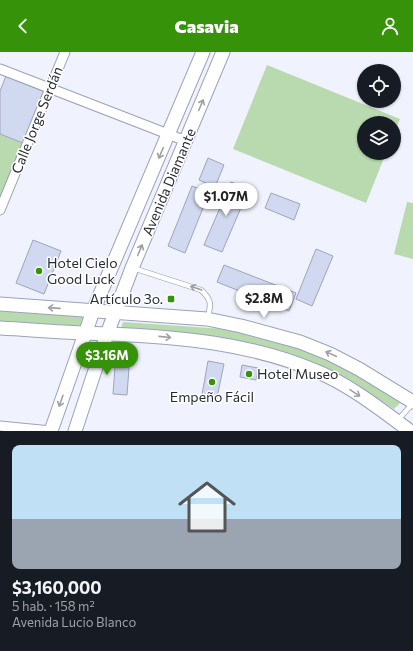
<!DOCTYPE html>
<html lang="es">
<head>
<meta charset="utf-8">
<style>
  :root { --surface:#171b24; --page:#20242c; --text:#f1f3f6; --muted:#9ea1a6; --accent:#369209 }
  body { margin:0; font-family:Commissioner,sans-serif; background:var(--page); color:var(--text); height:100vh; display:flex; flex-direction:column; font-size:15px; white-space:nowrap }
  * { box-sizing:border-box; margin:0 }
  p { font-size:13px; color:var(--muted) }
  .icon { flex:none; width:22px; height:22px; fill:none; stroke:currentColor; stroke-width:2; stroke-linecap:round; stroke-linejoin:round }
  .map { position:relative; height:379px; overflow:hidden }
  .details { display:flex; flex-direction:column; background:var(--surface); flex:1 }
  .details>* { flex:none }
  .fabs { position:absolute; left:357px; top:12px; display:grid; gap:8px }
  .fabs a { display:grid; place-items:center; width:44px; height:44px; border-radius:50%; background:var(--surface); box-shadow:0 1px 3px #0004; font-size:20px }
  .price { position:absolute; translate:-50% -34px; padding:0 9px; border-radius:14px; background:#fff; color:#222; font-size:13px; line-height:26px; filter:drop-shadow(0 1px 2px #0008) }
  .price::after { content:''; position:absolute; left:50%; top:24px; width:12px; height:9px; margin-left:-6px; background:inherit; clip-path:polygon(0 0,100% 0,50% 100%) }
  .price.active { background:var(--accent); color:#fff }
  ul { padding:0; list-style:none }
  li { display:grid; align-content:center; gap:8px; height:212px; padding:0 12px }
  li span { display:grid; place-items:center; height:124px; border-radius:8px; color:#555 }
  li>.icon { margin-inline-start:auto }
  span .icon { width:72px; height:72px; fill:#fffc; stroke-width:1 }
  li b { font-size:17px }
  header { display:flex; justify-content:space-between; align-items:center; height:52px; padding:0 12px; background:var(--accent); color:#fff; font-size:18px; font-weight:800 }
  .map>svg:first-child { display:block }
  .green { fill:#b9daaf }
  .building { fill:#d1d9f1; stroke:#9da4bc }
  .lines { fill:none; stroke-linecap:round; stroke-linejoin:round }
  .service-casing { stroke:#9ba2b9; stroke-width:6 }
  .minor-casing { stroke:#9ba2b9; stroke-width:11 }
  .secondary-casing { stroke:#9ba2b9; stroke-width:15 }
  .service { stroke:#fff; stroke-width:4.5 }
  .minor { stroke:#fff; stroke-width:9 }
  .secondary { stroke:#fff; stroke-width:13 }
  .oneway { stroke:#9ea0a4 }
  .poi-dot { fill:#369209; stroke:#fff; stroke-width:1.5 }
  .labels { text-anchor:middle; stroke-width:3; stroke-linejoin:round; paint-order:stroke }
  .street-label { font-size:14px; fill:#282b34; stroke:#fff }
  .poi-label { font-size:14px; fill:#282b34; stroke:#fff; text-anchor:start }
</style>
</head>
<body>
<header><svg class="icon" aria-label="back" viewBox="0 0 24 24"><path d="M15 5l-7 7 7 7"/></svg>Casavia<svg class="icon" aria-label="person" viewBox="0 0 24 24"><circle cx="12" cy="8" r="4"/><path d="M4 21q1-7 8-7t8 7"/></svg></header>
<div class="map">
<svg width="413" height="379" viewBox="0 0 413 379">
  <rect width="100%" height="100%" fill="#f0f3fd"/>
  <g class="green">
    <polygon points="267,13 400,67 394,81 394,71 364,71 364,101 386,101 366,151 233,97"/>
    <polygon points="0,82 23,91 0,153"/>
    <polygon points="407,150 413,151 413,207 394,202"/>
    <polygon points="0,259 86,265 83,274 0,269"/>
    <polygon points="123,270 239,278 297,294 352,318 400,351 394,357 345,326 292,305 119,282"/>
  </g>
  <g class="building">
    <polygon points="6,24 45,40 23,91 0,82 0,39"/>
    <polygon points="208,106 224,113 215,135 199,128"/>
    <polygon points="231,130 249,137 222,200 204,193"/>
    <polygon points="192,134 209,141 185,201 168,194"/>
    <polygon points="271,141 300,152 294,168 265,156"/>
    <polygon points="33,188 61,199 44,242 16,231"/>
    <polygon points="316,197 333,204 312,254 296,247"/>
    <polygon points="224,213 296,241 289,259 217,230"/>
    <polygon points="116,301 130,302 127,343 113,342"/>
    <polygon points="208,309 224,312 216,350 201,348"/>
    <polygon points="242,313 258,316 256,328 240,325"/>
  </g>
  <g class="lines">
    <defs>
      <g id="service">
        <path d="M133 216 201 238C212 248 211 252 208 265"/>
        <polyline points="398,368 413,351"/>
      </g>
      <g id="minor">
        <polyline points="0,17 186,89"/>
        <polyline points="0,158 65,0"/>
        <polyline points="0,374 51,379"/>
      </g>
      <g id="secondary">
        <polyline points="0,252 207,267 241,274 300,290 330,302 359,317 413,350"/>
        <path d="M0 276C36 278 72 281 109 282 179 285 250 291 316 319 350 333 380 357 410 379"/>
        <polyline points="51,379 93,259 203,0"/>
        <polyline points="75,379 107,282 132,216 223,0"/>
      </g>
    </defs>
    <use href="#service" class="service-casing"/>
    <use href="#minor" class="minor-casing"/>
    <use href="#secondary" class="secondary-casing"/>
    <use href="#service" class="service"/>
    <use href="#minor" class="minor"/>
    <use href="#secondary" class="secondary"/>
  </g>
  <defs><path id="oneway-shaft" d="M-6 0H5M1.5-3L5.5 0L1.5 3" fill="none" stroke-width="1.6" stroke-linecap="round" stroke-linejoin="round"/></defs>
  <g class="oneway">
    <use href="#oneway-shaft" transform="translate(201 53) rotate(-67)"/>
    <use href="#oneway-shaft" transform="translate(161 101) rotate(113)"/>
    <use href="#oneway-shaft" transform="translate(140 198) rotate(-67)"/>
    <use href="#oneway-shaft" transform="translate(196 236) rotate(-161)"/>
    <use href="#oneway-shaft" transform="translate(54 256) rotate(-176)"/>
    <use href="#oneway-shaft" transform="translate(165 285) rotate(6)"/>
    <use href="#oneway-shaft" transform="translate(331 302) rotate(-155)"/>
    <use href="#oneway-shaft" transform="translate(355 341) rotate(34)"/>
    <use href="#oneway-shaft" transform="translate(61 349) rotate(109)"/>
  </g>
  <g class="poi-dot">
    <circle cx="39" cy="219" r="4"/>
    <rect x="167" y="243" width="8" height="8" rx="2"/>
    <circle cx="249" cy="322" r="4"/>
    <circle cx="212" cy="330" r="4"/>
  </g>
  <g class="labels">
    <g class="street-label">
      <text transform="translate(37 68) rotate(-68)" y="5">Calle Jorge Serdán</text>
      <text transform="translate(169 130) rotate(-67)" y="5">Avenida Diamante</text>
    </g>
    <g class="poi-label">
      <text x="47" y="216">Hotel Cielo<tspan x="47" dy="16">Good Luck</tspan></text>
      <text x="163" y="252" text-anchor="end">Artículo 3o.</text>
      <text x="257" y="327">Hotel Museo</text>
      <text x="212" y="350" text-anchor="middle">Empeño Fácil</text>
    </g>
  </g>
</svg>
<div class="fabs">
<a><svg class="icon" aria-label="locate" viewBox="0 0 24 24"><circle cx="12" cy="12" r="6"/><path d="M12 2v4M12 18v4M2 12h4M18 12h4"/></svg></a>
<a><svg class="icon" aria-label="layers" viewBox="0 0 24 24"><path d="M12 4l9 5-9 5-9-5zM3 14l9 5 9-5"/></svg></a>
</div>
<b class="price" style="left:226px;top:165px">$1.07M</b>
<b class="price" style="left:264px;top:267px">$2.8M</b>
<b class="price active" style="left:107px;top:324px">$3.16M</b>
</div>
<section class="details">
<ul>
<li><span style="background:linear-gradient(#bfe0f5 60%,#9aa5b1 0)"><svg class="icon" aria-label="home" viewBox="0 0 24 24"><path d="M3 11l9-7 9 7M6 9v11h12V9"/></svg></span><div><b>$3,160,000</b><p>5 hab. · 158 m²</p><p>Avenida Lucio Blanco</p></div></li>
</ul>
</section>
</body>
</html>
